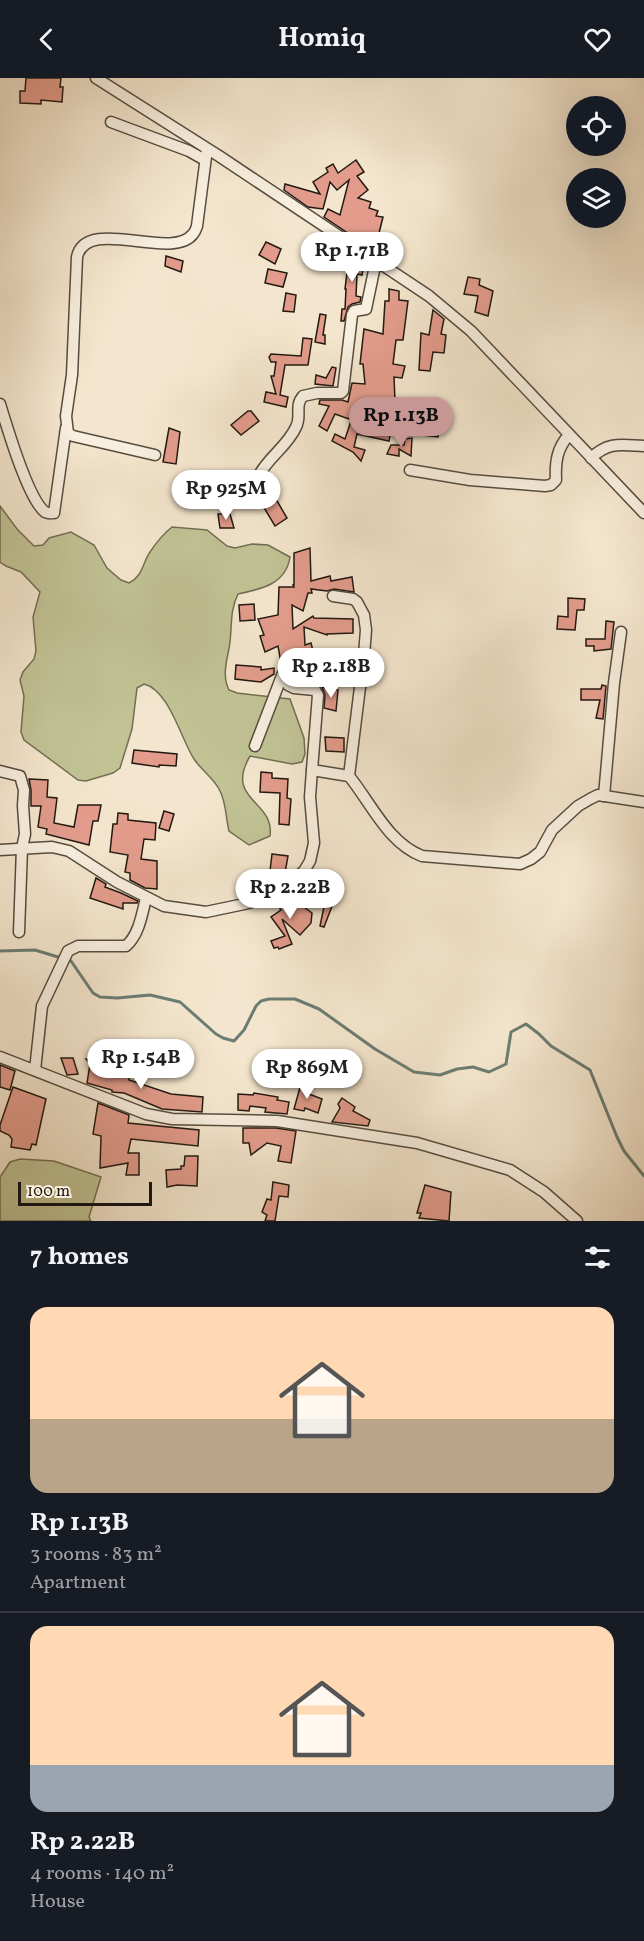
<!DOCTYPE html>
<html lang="en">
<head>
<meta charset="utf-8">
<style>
  :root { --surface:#171b24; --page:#20242c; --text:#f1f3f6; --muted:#9ea1a6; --line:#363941; --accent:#c59692 }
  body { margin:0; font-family:Vollkorn,serif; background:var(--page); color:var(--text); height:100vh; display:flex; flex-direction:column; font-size:22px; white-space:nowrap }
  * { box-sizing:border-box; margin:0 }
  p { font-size:20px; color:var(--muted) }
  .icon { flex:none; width:33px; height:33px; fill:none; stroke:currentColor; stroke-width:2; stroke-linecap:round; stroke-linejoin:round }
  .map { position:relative; height:1143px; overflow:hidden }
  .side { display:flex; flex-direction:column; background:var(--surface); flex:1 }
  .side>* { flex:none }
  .controls { position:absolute; left:566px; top:18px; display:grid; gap:12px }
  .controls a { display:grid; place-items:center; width:60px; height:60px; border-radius:50%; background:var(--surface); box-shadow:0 6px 24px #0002; font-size:30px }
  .scale { position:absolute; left:18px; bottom:15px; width:134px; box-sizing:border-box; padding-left:6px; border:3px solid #221911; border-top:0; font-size:16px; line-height:21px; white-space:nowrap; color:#221911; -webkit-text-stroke:4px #f8efdf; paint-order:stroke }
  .price { position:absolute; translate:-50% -51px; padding:0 14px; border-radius:21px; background:#fff; color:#222; font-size:20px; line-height:39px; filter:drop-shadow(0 2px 3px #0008) }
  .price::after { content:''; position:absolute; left:50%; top:36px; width:18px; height:14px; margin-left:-9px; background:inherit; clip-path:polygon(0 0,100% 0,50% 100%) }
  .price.active { background:var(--accent); color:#111 }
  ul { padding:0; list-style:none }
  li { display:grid; align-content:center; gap:12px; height:318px; padding:0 30px }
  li+li { border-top:2px solid var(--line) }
  li span { display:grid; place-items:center; height:186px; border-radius:18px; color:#555 }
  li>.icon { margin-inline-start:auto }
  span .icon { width:108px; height:108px; fill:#fffc; stroke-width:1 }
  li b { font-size:26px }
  h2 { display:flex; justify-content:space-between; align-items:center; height:72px; padding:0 30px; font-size:26px }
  header { display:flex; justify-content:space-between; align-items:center; height:78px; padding:0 30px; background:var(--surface); font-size:27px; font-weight:700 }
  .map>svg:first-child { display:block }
  .green { fill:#c1c395; stroke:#726e53; stroke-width:1.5 }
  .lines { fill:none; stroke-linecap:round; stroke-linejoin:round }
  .stream { stroke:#6b7d72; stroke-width:3 }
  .building { fill:#e39c8c; stroke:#221911; stroke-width:1.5 }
  .minor-casing { stroke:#564c40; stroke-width:13 }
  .minor { stroke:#f8efdf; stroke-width:10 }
</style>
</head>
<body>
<header><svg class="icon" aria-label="back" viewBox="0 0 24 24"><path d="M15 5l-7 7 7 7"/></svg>Homiq<svg class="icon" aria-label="heart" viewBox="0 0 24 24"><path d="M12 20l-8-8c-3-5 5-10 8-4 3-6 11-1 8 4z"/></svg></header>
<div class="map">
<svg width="644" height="1143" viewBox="0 0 644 1143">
  <rect width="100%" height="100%" fill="#f4e6ce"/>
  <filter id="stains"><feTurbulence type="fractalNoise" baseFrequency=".00333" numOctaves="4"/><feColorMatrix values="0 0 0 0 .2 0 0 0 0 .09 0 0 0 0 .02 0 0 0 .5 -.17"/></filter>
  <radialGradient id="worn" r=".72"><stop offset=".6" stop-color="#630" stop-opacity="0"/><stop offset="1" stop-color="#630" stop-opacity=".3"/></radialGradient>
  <g class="green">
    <path d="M0 428 17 451 34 468 43 467 49 460 71 454 94 467 107 490 121 502 129 505C143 498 142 486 150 474 156 465 163 456 172 449L207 452 227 468 235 470 252 466 268 467 290 479C286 506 262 511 238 516 230 532 232 547 230 564 228 580 221 596 229 612L237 615 290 621 304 660 305 676 302 684 292 686 250 678C224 723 275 722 270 758L249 767 229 753C226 741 226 724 220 713 215 701 201 692 194 681 181 661 169 612 144 606L137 610 132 651 120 690 113 695 86 703 78 702 24 662 21 654 24 618 20 602 23 594 34 581 36 573 33 539 40 514 21 494 6 488 0 484Z"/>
    <polygon points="20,1081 54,1083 101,1099 89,1139 91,1143 0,1143 0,1099 10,1084"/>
  </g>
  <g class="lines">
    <polyline class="stream" points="0,873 35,872 71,883 93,915 100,919 117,920 150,917 180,924 216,956 223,960 234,963 244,952 256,928 261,923 269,921 295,921 319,931 375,971 414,994 440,997 457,991 473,989 489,994 506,986 511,954 526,946 539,956 551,968 590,992 617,1059 624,1073 644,1098"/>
  </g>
  <g class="building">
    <polygon points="26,0 61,0 60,9 63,9 62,24 41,22 41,26 20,25 20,13 25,13"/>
    <polygon points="356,82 364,94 357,98 368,112 358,120 371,124 369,130 378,133 376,138 383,139 377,163 398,168 396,179 376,174 324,139 328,131 340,137 349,102 337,112 330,104 323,131 308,129 284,112 285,106 320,116 313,104 328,94 326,90 333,86 338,95"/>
    <polygon points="266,164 281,171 275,186 259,177"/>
    <polygon points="166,178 183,183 181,194 165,188"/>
    <polygon points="349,179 358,180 364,184 362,197 357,196 356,218 361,219 360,224 352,226 348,229 344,243 341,243 342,231 345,231 346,211 345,211"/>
    <polygon points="268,191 287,195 283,209 265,205"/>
    <polygon points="468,199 480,201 479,207 493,213 488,238 475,234 478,218 464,216"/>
    <polygon points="389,211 399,213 399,222 408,223 403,262 396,262 393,286 405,288 402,300 394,299 395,323 407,324 407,326 444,329 438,359 407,355 409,340 351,334 349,341 335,336 327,353 319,348 329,328 319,326 320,322 342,322 348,324 352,305 365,306 363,286 360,286 364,251 383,256 385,223 389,223"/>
    <polygon points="286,215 296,217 294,234 283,233"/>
    <polygon points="433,232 444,241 441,256 446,257 444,275 433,274 430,293 419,292 421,255 429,257"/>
    <polygon points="320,236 326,237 323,257 325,257 325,266 315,264"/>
    <polygon points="303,260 312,261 308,287 285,287 280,317 288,319 286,329 264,324 266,314 276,316 271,298 274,298 276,284 271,284 269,279 271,276 301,278"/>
    <polygon points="332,289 336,290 333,308 315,306 316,297 326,300"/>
    <polygon points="248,333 251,333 259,343 241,357 231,347"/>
    <polygon points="352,340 391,351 389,363 357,356 354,369 365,372 361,383 353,374 332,363 335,356 345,361"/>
    <polygon points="169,350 180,354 176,386 163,384"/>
    <polygon points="412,360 411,378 399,371 399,378 387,376 391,367 404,367 405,361"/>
    <polygon points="273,416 287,440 275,448 260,423"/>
    <polygon points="218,436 230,436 234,450 220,450"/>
    <polygon points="310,470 311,503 330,498 331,503 352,499 354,514 334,511 327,513 311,511 312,515 308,515 303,533 292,527 293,551 313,538 314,540 353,541 353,555 327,556 327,557 304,549 305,567 311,565 314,577 298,583 281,585 278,568 265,574 260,558 264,557 258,541 278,537 279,509 294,509 293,507 294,507 294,475"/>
    <polygon points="568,520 585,521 584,532 577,532 575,552 557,551 558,538 568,539"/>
    <polygon points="254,526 255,542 240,543 239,527"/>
    <polygon points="606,543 614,544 611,571 594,573 594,568 586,568 586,561 605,561"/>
    <polygon points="236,587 261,589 261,592 274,590 274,596 261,604 235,601"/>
    <polygon points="602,607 606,608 603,641 596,640 600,622 581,622 581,611 601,611"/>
    <polygon points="322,609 338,612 336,633 324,630 325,617"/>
    <polygon points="325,659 344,660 344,674 326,673"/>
    <polygon points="134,672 177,676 176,688 159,687 159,689 132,685"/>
    <polygon points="261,694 272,695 272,700 288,701 287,720 291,721 289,747 279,746 280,715 260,714"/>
    <polygon points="29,701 48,702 47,719 57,720 54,745 74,749 78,727 101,727 98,743 93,743 89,767 46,756 47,751 38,749 41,728 31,728 31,712"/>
    <polygon points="164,733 174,736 169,753 159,750"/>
    <polygon points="118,735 128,736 128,742 156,745 155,762 144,761 141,781 157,783 157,811 145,810 130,802 130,795 125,794 128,777 110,774 113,746 117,746"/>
    <polygon points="272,776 288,778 285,795 282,794 280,804 268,810"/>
    <polygon points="313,792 315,792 315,799 313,823 307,823 307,816 300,815 300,806 307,806 307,800"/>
    <polygon points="330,799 338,800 336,813 340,814 338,823 334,823 324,849 320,848"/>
    <polygon points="96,800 106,806 105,809 121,815 138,823 137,825 123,825 123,831 90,820"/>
    <polygon points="286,818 290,824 293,821 312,835 311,845 300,857 282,841 292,866 279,871 278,869 274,870 271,863 285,858 271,839 281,832 275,823"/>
    <polygon points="61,980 73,980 78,996 67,997"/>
    <polygon points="86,981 102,981 103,994 129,997 129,1002 171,1016 203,1019 202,1034 162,1031 124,1015 112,1014 112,1012 87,1005 90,986"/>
    <polygon points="0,987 15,993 10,1012 0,1009"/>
    <polygon points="301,1006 311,1009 309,1016 322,1021 318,1035 305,1030 304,1033 294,1031"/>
    <polygon points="13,1009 46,1021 36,1067 32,1066 30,1072 11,1069 12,1061 9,1057 0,1053 0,1047"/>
    <polygon points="254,1015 278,1019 277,1022 289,1024 287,1036 265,1034 266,1030 250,1028 249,1033 238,1032 238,1016 253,1017"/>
    <polygon points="342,1020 355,1029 353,1033 370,1042 368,1048 332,1044 340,1030 338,1026"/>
    <polygon points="98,1025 129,1037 128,1045 199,1052 198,1068 131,1061 128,1075 139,1075 139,1097 126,1097 128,1085 100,1090 101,1058 93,1056"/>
    <polygon points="243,1050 276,1050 296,1053 291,1085 278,1083 281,1068 267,1065 251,1077 249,1065 243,1065"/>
    <polygon points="185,1078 198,1078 197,1108 177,1107 167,1109 166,1092 181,1091 181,1088 184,1088"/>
    <polygon points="273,1104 289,1107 288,1119 279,1118 275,1143 265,1143 267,1137 262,1134 267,1121 271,1122"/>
    <polygon points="425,1107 451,1114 449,1143 419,1140 421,1135 417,1135"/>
  </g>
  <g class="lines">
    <defs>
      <g id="minor">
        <polyline points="96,0 219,78 429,218 471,253 644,435"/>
        <polyline points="111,44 189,73 205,82"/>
        <path d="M0 326C7 349 28 421 45 434 49 436 50 435 54 435L66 350"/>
        <path d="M155 377 73 358 68 355 66 338 72 297 77 179C86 137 172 184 193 156 195 154 196 151 197 148L207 71"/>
        <path d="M591 380C609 363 621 367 644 368"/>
        <path d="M410 392 470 402 545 408 551 407 556 402C555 384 557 370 569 357"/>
        <path d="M258 399C268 379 287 369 296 349 302 338 294 328 303 318L317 315H341L343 313 352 237 354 233 366 231 376 183"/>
        <polyline points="333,518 353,521 357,524 364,537 366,552 364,577 349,698"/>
        <polyline points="255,668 283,595 288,607 294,610 315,612 318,617 312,692"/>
        <polyline points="0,693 20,698 24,712 23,728 25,756 22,770 19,854"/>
        <polyline points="604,718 614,605 621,554"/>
        <path d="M0 772 52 769 69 773 117 804 164 828 206 834 249 825 281 813 304 793 310 783 314 765 310 719 312 692 349 698C371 725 388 765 422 778L520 786 531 781 540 774 552 752 578 728 590 721 598 717 644 724"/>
        <polyline points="0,979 146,1036 172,1041 277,1043 417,1065 510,1092 544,1114 577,1143"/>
        <path d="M35 992 42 928 68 873 78 868H126C139 857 142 836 146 820"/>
      </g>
    </defs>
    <use href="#minor" class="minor-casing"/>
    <use href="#minor" class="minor"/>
  </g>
  <rect width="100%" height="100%" filter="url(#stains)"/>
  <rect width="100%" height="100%" fill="url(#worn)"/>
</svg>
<div class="controls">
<a><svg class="icon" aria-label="locate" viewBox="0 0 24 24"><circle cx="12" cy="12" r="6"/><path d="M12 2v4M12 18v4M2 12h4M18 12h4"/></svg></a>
<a><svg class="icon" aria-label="layers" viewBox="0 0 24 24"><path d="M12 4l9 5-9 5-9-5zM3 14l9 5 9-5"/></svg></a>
</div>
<div class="scale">100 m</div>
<b class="price" style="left:352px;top:205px">Rp 1.71B</b>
<b class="price active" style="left:401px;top:370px">Rp 1.13B</b>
<b class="price" style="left:226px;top:443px">Rp 925M</b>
<b class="price" style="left:331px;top:621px">Rp 2.18B</b>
<b class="price" style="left:290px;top:842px">Rp 2.22B</b>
<b class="price" style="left:141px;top:1012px">Rp 1.54B</b>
<b class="price" style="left:307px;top:1022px">Rp 869M</b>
</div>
<section class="side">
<h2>7 homes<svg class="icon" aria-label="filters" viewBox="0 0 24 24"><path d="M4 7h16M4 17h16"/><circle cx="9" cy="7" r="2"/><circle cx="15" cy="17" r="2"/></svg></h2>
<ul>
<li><span style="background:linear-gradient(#ffd9b3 60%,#b9a48a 0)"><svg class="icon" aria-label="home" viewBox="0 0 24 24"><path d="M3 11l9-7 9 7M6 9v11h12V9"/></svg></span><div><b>Rp 1.13B</b><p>3 rooms · 83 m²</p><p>Apartment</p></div></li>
<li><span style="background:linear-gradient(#ffd9b3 75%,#9aa5b1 0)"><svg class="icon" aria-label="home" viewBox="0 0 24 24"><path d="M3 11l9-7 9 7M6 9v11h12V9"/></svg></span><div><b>Rp 2.22B</b><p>4 rooms · 140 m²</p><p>House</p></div></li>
</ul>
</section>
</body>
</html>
